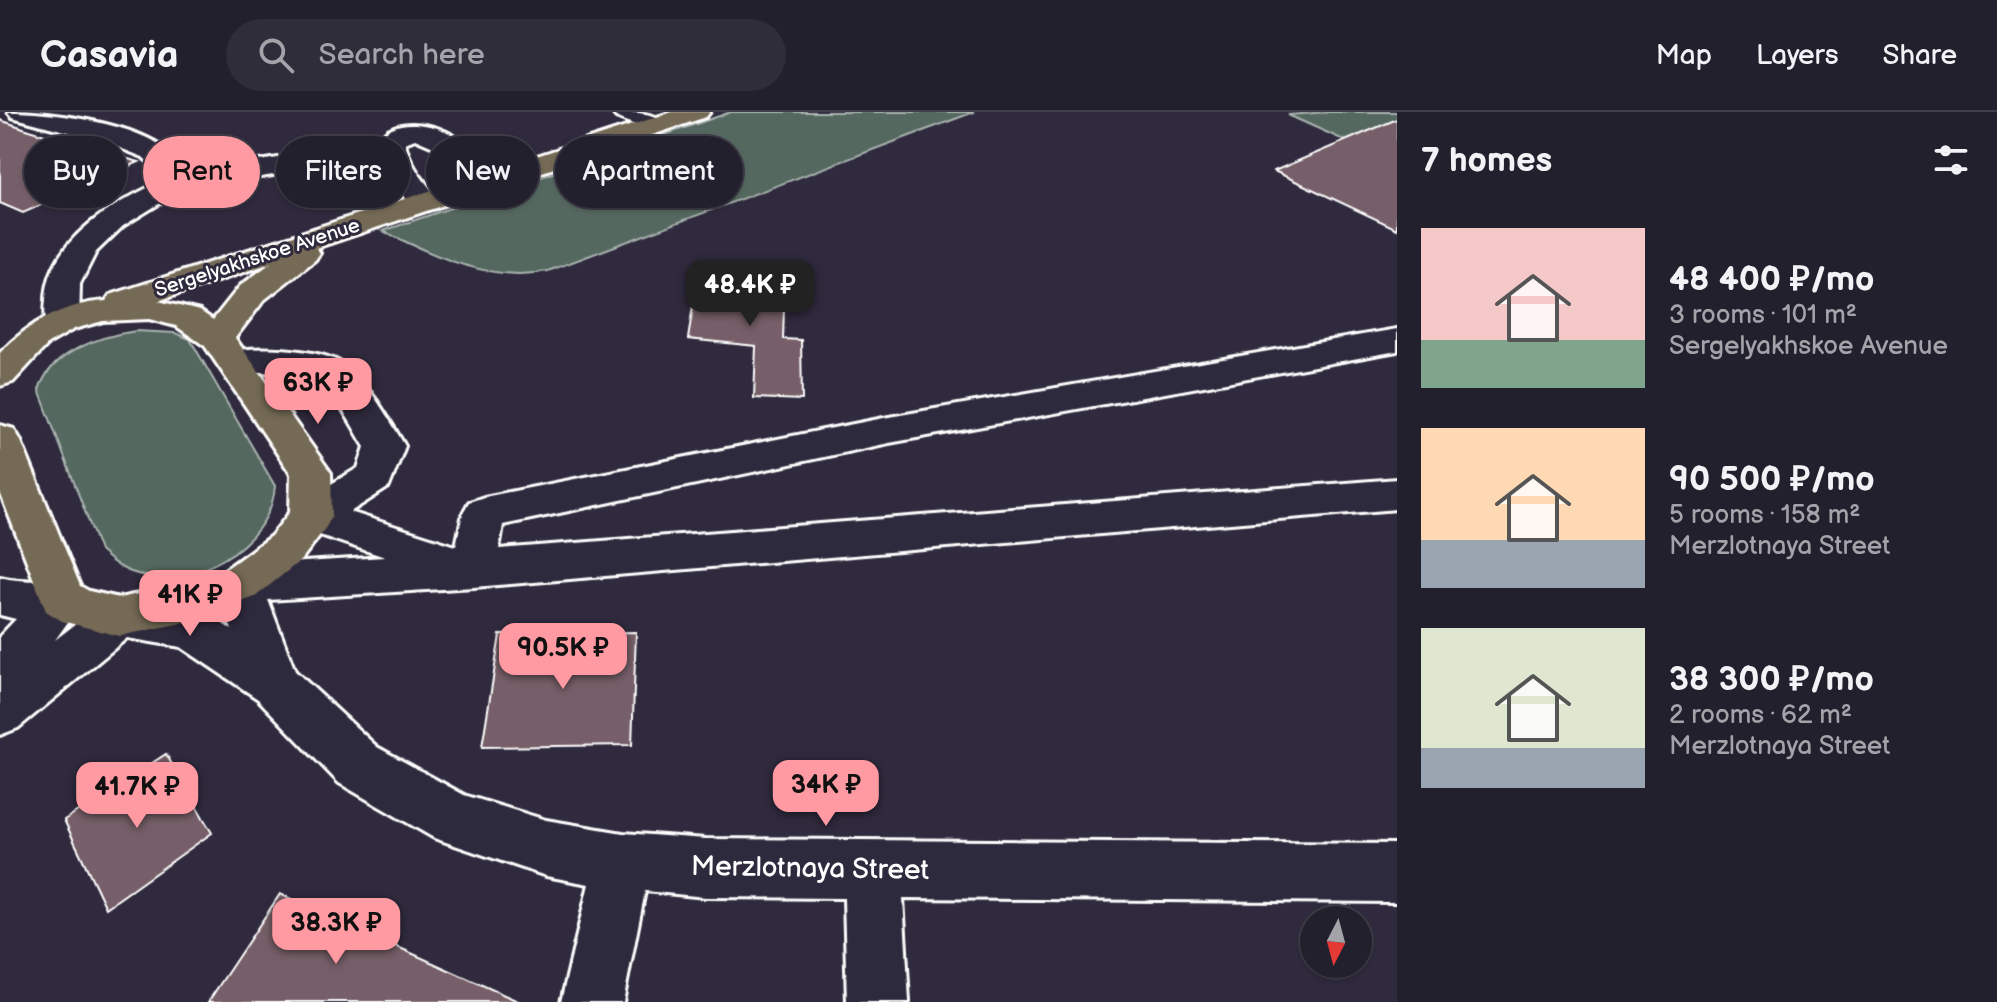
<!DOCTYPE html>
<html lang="en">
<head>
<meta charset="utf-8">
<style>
  :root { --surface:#23202e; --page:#2f2d3a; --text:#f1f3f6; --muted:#a3a3aa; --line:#403e4a; --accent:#ff9aa2 }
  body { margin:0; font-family:"Balsamiq Sans",sans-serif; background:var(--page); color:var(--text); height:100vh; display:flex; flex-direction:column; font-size:30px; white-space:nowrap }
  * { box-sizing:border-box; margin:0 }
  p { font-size:26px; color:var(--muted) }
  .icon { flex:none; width:44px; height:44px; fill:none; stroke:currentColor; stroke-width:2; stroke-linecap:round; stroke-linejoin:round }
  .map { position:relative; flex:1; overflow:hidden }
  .panel { display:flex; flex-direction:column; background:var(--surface); width:600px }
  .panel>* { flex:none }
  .hud { position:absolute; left:24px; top:24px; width:760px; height:72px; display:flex; gap:16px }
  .needle { width:52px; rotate:186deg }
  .controls { position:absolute; left:1300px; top:794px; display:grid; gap:16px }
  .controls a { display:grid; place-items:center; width:72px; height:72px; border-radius:50%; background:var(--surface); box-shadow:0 2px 6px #0004,0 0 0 2px var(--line); font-size:40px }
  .price { position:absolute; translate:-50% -68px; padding:0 18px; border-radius:16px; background:var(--accent); color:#111; font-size:26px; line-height:52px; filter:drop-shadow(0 2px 4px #0008) }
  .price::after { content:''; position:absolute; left:50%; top:48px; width:24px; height:18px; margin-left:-12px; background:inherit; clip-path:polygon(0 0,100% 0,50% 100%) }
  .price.on { background:#222; color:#fff }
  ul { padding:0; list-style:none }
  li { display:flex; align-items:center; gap:24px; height:200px; padding:0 24px }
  li span { display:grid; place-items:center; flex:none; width:224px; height:160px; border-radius:0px; color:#555 }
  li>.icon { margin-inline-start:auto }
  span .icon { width:96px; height:96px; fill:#fffc; stroke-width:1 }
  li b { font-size:34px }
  h2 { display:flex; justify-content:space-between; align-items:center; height:96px; padding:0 24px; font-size:34px }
  .chip { padding:0 28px; border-radius:36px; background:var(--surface); box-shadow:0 2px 6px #0004,0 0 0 2px var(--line); font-size:28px; line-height:72px }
  .chip.on { background:var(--accent); color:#111 }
  header { display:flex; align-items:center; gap:48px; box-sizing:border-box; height:112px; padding:0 40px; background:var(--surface); border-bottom:2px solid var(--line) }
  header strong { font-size:38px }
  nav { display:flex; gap:44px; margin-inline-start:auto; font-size:28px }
  .search { width:560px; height:72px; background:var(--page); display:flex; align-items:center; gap:20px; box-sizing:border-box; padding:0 28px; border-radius:44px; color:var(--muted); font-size:30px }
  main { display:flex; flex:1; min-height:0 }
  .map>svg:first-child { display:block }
  .green { fill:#556861; stroke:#aab4b0; stroke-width:2 }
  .building { fill:#765e67; stroke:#fff; stroke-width:2 }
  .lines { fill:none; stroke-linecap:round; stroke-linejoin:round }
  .minor-casing { stroke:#fff; stroke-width:6 }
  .major-casing { stroke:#fff; stroke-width:6 }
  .minor { fill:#2f2a3d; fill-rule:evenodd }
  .major { fill:#756a55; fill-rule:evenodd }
  .labels { text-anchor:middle; stroke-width:6; stroke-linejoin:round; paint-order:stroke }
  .far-street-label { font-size:20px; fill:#fff; stroke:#2f2a3d }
  .near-street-label { font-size:28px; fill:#fff; stroke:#2f2a3d }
</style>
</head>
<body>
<header>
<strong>Casavia</strong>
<div class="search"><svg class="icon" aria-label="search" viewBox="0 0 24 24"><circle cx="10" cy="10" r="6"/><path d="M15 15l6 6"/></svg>Search here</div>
<nav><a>Map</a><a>Layers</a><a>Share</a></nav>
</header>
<main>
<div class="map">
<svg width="1397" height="890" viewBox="0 0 1397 890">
  <rect width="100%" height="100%" fill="#2f2a3d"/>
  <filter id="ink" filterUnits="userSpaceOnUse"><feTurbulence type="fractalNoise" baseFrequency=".0125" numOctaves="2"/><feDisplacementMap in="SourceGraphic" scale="16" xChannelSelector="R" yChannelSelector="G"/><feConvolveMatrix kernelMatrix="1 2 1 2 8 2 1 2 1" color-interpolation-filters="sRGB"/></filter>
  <g filter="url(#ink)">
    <g class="green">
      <path d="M731 0H974L548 159C491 171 434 144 383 119Z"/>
      <polygon points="1327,0 1397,0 1397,52 1288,3"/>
      <path d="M136 219 175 221 190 227 275 374C271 436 187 480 131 460 119 456 109 447 100 439L39 278C51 239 101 224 136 219Z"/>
    </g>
    <g class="building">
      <polygon points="1397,7 1397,117 1274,59"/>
      <polygon points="0,8 59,28 139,50 23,101 0,91"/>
      <polygon points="698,160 785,165 783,227 801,228 802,288 754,286 756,234 688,227"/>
      <polygon points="636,520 632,633 482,635 500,523"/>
      <polygon points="166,642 212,721 106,796 64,708"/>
      <polygon points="280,782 520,890 208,890"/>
    </g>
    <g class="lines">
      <defs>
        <g id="minor">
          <path d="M8 0C51 0 125 10 162 34 172 40 181 51 190 60L378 30C390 0 450 12 465 34L460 66 465 82 461 88 451 91 441 88 432 66 438 37 415 27 405 31C411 57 426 70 441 90L436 96C408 103 391 68 382 46L191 76 157 93 123 114 96 140 80 172 79 210 74 217 62 220 50 217C44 208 45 198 46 187 49 125 117 90 166 67L143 45 102 29 12 5Z"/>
          <path d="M612 0C631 0 657 0 669 13L665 18H647L616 5Z"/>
          <path d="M1397 217V239L889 331 503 413 499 437 1397 367V397L474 475 268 488 295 559 377 635 464 683 546 708 623 721 706 727 1397 732V790L903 786 909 890H847L844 786 706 785 645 779 623 890H561L589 772 546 764 434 726 339 671 258 587 181 535 127 526 18 616 0 623V524L16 507 0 503V465C30 473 52 464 78 473L85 486 55 528 103 491 119 486 192 497 209 503 232 518 216 472 223 459 239 454 385 445 296 415 290 404 296 393 358 356 365 335C349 309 332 269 300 263L221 257 216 249 221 241C251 233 318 235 345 253 366 267 392 312 405 334L389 375 350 400 456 434 463 401 469 390 484 385 889 305Z"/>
        </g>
        <path id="major" d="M672 0H710L706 5 316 136 320 141 315 148 264 188 235 226 331 361 332 404 326 415 301 448 255 485 182 511 119 524 62 509 46 499 0 380V313L14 317 20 327 80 474 89 479 119 486 182 473 223 459 271 424 290 400 291 362 205 234 176 214 149 207 103 209 74 217 48 232 13 270 0 274V241C30 210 63 192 106 189L110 183ZM271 151 240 174 213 208 200 199 158 189Z"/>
      </defs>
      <use href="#minor" class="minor-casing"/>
      <use href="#major" class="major-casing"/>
      <use href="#minor" class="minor"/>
      <use href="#major" class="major"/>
    </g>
  </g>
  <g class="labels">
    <g class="far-street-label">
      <text transform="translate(257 145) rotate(-18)" y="7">Sergelyakhskoe Avenue</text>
    </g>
    <g class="near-street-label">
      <text transform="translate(810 755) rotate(1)" y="10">Merzlotnaya Street</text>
    </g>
  </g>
</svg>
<div class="controls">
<a><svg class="needle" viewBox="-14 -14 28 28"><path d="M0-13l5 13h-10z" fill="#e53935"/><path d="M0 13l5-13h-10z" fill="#a3a3aa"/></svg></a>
</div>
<b class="price on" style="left:750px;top:216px">48.4K ₽</b>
<b class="price" style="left:318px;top:314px">63K ₽</b>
<b class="price" style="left:190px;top:526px">41K ₽</b>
<b class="price" style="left:563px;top:579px">90.5K ₽</b>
<b class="price" style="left:826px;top:716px">34K ₽</b>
<b class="price" style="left:137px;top:718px">41.7K ₽</b>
<b class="price" style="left:336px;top:854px">38.3K ₽</b>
<div class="hud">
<a class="chip">Buy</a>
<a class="chip on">Rent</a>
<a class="chip">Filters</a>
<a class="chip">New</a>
<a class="chip">Apartment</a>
</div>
</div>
<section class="panel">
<h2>7 homes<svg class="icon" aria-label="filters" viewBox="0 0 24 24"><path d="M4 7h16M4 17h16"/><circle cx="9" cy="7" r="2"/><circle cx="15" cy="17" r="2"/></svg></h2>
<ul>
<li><span style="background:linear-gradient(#f6c9c9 70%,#7fa58c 0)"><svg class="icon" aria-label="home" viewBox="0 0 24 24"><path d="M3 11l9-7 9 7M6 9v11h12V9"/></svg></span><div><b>48 400 ₽/mo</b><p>3 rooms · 101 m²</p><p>Sergelyakhskoe Avenue</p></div></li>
<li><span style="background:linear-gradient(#ffd9b3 70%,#9aa5b1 0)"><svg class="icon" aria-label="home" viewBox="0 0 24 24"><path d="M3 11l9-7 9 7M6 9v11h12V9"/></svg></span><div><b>90 500 ₽/mo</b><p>5 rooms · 158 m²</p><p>Merzlotnaya Street</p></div></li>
<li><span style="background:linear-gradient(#dfe7d0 75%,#9aa5b1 0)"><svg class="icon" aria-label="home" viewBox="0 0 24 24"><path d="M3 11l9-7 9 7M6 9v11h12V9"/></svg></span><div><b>38 300 ₽/mo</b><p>2 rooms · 62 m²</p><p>Merzlotnaya Street</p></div></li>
</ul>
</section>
</main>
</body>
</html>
